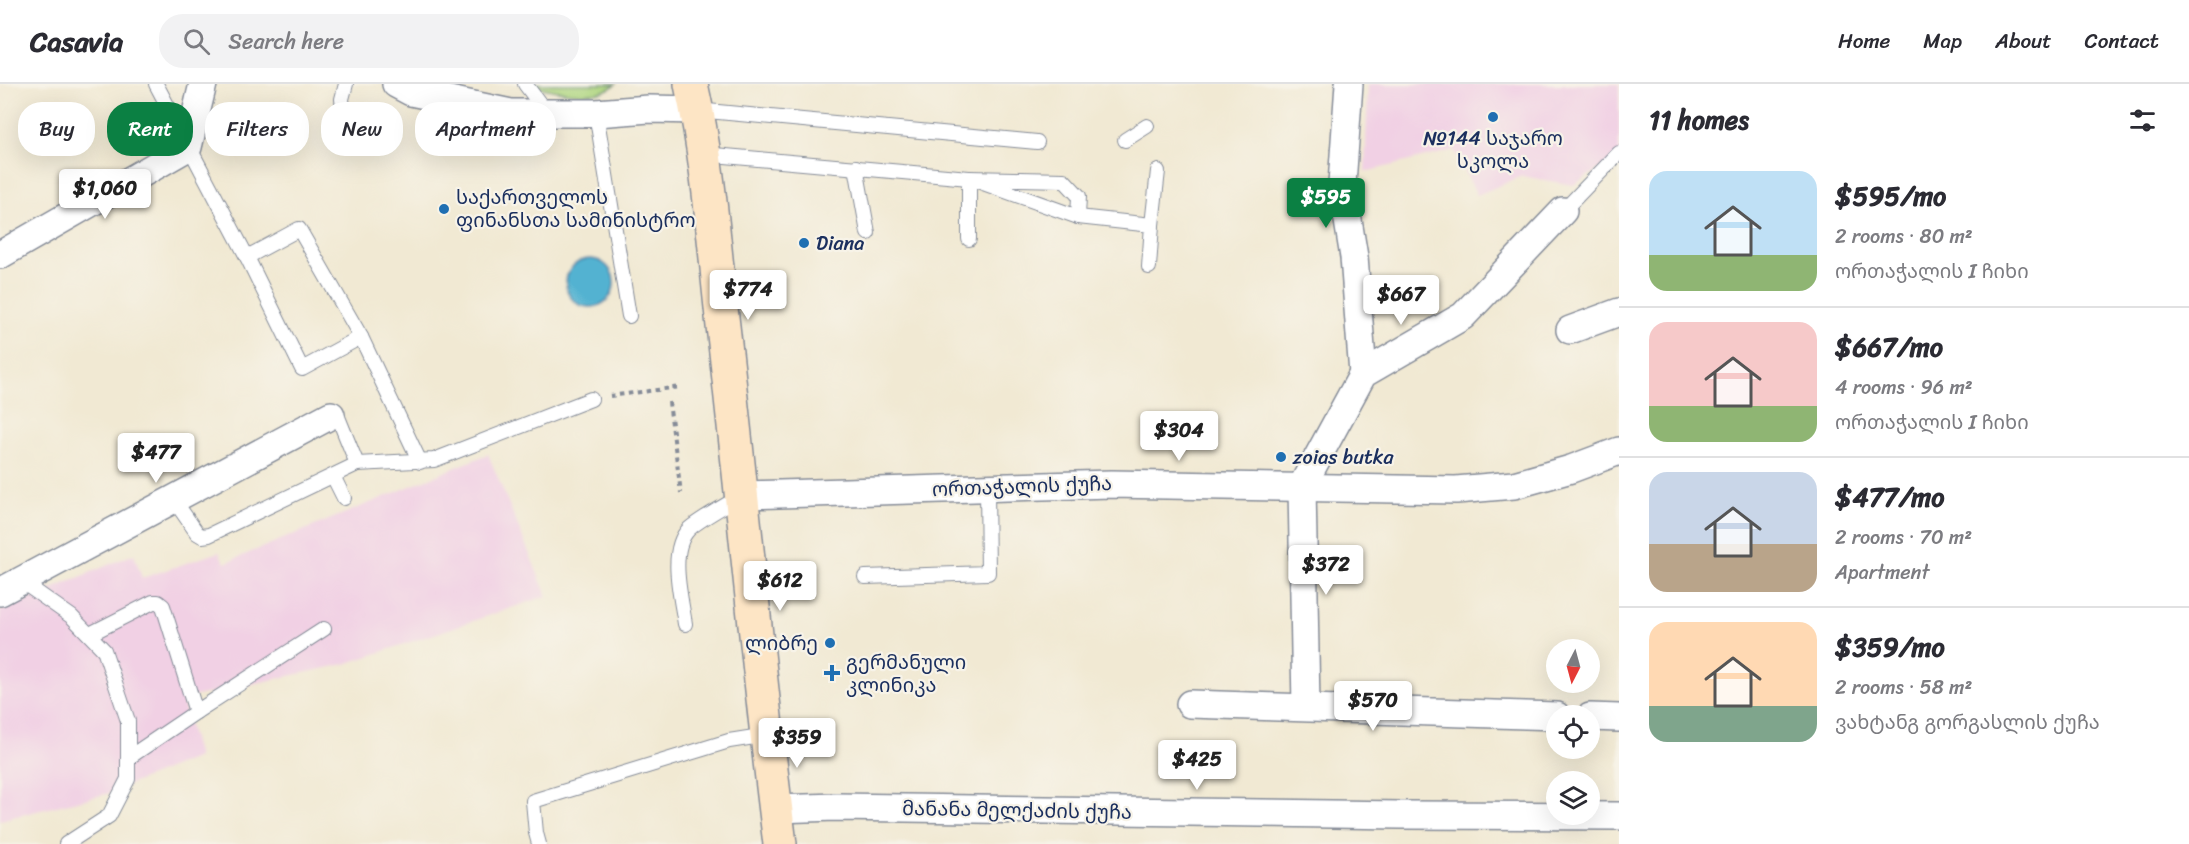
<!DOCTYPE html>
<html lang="en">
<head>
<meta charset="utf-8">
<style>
  :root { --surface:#fff; --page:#f2f2f3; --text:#2b2b33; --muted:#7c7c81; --line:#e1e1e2; --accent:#0b8043 }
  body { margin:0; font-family:Sriracha,"Noto Sans Georgian",sans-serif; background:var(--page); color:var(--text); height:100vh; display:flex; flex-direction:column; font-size:22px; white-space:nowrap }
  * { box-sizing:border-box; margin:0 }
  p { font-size:20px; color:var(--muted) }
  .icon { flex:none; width:33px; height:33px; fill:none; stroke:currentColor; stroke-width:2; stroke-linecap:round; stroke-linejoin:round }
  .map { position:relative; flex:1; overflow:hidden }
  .sheet { display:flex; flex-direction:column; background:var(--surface); width:570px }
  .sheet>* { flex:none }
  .banner { position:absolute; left:18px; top:18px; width:570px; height:54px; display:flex; gap:12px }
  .needle { width:39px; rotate:186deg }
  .controls { position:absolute; left:1546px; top:555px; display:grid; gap:12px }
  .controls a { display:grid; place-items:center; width:54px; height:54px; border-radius:50%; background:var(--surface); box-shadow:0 6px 24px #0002; font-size:30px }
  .price { position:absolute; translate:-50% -51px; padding:0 14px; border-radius:6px; background:#fff; color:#222; font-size:20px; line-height:39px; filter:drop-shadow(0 2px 3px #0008) }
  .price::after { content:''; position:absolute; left:50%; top:36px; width:18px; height:14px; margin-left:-9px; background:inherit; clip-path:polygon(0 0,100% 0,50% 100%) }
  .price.selected { background:var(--accent); color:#fff }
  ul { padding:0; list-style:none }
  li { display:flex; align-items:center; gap:18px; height:150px; padding:0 30px }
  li+li { border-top:2px solid var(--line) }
  li span { display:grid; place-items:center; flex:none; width:168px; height:120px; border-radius:18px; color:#555 }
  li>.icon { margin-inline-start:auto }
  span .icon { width:72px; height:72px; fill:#fffc; stroke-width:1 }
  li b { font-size:26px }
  h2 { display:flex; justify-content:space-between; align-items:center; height:72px; padding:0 30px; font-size:26px }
  .pill { padding:0 21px; border-radius:24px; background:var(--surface); box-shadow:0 6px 24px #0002; font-size:21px; line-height:54px }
  .pill.selected { background:var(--accent); color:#fff }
  header { display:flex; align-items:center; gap:36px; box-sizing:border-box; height:84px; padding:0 30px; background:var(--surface); border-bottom:2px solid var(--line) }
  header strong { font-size:28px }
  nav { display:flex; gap:33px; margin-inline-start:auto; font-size:21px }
  .search { width:420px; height:54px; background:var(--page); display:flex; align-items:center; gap:15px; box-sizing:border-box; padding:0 21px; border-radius:24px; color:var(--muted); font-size:22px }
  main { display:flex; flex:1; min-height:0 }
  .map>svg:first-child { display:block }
  .built { fill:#f1d0e4 }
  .green { fill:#aed57f; stroke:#64826e; stroke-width:1.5 }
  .water { fill:#53b2d1; stroke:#377098; stroke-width:1.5 }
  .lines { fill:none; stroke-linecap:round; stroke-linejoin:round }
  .lane-casing { stroke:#868c98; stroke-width:16 }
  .street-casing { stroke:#868c98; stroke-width:30 }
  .secondary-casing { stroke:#868c98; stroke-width:36 }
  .path { stroke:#868c98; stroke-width:4; stroke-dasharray:4.5 4.5; stroke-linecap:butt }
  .lane { stroke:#fff; stroke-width:14 }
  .street { stroke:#fff; stroke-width:27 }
  .secondary { stroke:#fde5c5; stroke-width:33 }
  .poi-dot { fill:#1f6fb2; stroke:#f7f3e8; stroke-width:2 }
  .labels { text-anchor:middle; stroke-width:4.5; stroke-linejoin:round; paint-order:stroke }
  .poi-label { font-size:20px; fill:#1b2f5e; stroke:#f7f3e8; text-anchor:start }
  .street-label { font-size:20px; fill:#1b2f5e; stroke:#f7f3e8 }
</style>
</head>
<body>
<header>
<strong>Casavia</strong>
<div class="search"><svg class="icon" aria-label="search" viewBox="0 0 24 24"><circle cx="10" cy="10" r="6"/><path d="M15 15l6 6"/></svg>Search here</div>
<nav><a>Home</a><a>Map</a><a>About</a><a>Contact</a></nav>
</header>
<main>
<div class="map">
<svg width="1619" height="760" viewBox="0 0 1619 760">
  <rect width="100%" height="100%" fill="#f7f3e8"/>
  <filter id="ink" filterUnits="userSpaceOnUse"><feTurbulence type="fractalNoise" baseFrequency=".0167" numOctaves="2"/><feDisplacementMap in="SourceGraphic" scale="12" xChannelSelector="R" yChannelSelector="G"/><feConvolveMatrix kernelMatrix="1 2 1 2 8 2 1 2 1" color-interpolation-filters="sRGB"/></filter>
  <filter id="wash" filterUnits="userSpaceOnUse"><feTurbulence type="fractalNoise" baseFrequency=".008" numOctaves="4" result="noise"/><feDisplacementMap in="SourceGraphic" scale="24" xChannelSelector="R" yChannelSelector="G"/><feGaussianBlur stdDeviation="1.35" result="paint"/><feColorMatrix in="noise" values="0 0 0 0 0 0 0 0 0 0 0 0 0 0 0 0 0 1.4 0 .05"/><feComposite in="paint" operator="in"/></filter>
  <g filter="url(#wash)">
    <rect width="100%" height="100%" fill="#f1e9d3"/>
    <g class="built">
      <polygon points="1368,0 1619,0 1619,73 1573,101 1522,92 1477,111 1454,66 1365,88"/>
      <polygon points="488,370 547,512 345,580 182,615 198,673 106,710 0,736 0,527 134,470 142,494 219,468 225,479"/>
    </g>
    <path class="green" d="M523 0H616C595 19 549 5 523 0Z"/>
    <circle class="water" cx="590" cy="199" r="24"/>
  </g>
  <g filter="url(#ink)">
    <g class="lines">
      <defs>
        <g id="lane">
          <polyline points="156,0 247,173 302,285 361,253"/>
          <polyline points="346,0 342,15 343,24 362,62"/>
          <polyline points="525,0 546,28"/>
          <polyline points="697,26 1037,58"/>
          <polyline points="596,29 629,232"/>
          <polyline points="1125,56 1147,42"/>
          <polyline points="703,70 969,94 1078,133 1152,141 1149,183"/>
          <polyline points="856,83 868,149"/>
          <polyline points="1563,127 1619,69"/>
          <polyline points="1152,141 1158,87"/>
          <polyline points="969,155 969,94 1064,96 1079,112 1078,133"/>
          <polyline points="247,173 299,145 361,253 420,378"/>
          <polyline points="331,331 338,333 357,380"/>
          <polyline points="333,392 344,414"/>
          <polyline points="174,416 197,449 202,452 209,451 357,380 434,376 591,315"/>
          <polyline points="865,493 988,489 987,403"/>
          <polyline points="21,497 72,533 104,566 128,637 128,695 109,732 66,760"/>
          <path d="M685 540C681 513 668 466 689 445 700 435 728 420 741 412"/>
          <polyline points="90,550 153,518 158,518 163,522 196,628 128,674"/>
          <polyline points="196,628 324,545"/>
          <polyline points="539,760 536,749 533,717 729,657 767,651"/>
        </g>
        <g id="street">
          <polyline points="396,0 411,8 511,29 596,29 649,25 697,26"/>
          <polyline points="1349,0 1342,100 1354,173 1363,290"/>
          <polyline points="0,171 188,63 203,0"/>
          <polyline points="1570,246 1619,228"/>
          <polyline points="743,411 1111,400 1456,406 1514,401 1571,385 1619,367"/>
          <polyline points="0,508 331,331"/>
          <polyline points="1190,620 1557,632"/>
          <polyline points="1306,623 1302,402 1363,290 1463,232 1563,127"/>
          <polyline points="1590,633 1619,634"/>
          <polyline points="776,725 836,723 1400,731 1619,732"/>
        </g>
        <path id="secondary" d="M691 0C709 79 714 162 723 242 743 415 758 588 780 760"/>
      </defs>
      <use href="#lane" class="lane-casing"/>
      <use href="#street" class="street-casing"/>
      <use href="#secondary" class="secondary-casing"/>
      <g class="path">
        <polyline points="610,312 680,303"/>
        <polyline points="669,318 681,409"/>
      </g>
      <use href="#lane" class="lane"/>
      <use href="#street" class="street"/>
      <use href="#secondary" class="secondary"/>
    </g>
  </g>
  <g class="poi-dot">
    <circle cx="1493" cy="33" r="6"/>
    <circle cx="444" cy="125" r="6"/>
    <circle cx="804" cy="159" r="6"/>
    <circle cx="1281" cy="373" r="6"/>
    <circle cx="830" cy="559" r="6"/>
    <path d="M829 580h6v6h6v6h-6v6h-6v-6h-6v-6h6z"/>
  </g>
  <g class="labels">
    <g class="poi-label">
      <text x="1493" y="61" text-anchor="middle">№144 საჯარო<tspan x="1493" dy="23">სკოლა</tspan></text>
      <text x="456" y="120">საქართველოს<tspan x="456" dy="23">ფინანსთა სამინისტრო</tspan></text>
      <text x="816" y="166">Diana</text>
      <text x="1293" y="380">zoias butka</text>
      <text x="818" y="566" text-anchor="end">ლიბრე</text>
      <text x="846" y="585">გერმანული<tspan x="846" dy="23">კლინიკა</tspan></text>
    </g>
    <g class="street-label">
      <text transform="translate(1022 402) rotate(-2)" y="7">ორთაჭალის ქუჩა</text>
      <text transform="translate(1017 726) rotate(1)" y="7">მანანა მელქაძის ქუჩა</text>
    </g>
  </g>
</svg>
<div class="controls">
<a><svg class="needle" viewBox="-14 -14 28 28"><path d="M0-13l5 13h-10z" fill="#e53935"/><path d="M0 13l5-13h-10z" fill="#7c7c81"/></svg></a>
<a><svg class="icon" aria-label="locate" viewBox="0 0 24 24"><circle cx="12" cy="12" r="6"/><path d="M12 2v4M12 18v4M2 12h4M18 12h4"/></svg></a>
<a><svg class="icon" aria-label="layers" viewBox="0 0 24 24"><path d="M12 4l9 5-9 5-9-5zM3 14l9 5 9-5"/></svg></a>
</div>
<b class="price" style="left:105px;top:136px">$1,060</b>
<b class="price selected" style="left:1326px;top:145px">$595</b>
<b class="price" style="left:748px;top:237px">$774</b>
<b class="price" style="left:1401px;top:242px">$667</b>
<b class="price" style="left:1179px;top:378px">$304</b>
<b class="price" style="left:156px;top:400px">$477</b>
<b class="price" style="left:1326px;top:512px">$372</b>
<b class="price" style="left:780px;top:528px">$612</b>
<b class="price" style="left:1373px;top:648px">$570</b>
<b class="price" style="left:797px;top:685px">$359</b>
<b class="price" style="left:1197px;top:707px">$425</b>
<div class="banner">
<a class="pill">Buy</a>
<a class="pill selected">Rent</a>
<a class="pill">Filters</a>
<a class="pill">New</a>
<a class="pill">Apartment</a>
</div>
</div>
<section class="sheet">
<h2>11 homes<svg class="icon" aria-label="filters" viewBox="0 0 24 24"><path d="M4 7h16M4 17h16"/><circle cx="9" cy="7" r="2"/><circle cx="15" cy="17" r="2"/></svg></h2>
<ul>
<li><span style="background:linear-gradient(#bfe0f5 70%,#8fb573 0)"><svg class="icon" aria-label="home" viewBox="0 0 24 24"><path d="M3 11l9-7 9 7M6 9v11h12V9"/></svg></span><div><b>$595/mo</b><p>2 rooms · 80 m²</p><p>ორთაჭალის I ჩიხი</p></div></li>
<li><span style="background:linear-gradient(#f6c9c9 70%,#8fb573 0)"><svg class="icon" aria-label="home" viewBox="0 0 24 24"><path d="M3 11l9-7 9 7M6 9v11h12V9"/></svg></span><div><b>$667/mo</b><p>4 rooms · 96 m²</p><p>ორთაჭალის I ჩიხი</p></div></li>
<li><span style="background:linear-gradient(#c9d6e8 60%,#b9a48a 0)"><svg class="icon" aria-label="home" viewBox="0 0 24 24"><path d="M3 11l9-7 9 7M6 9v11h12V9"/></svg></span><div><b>$477/mo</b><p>2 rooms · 70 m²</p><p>Apartment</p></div></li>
<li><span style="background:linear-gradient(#ffd9b3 70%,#7fa58c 0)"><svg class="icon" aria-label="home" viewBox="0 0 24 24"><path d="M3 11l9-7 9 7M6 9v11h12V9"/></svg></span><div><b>$359/mo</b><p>2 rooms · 58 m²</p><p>ვახტანგ გორგასლის ქუჩა</p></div></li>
</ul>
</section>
</main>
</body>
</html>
